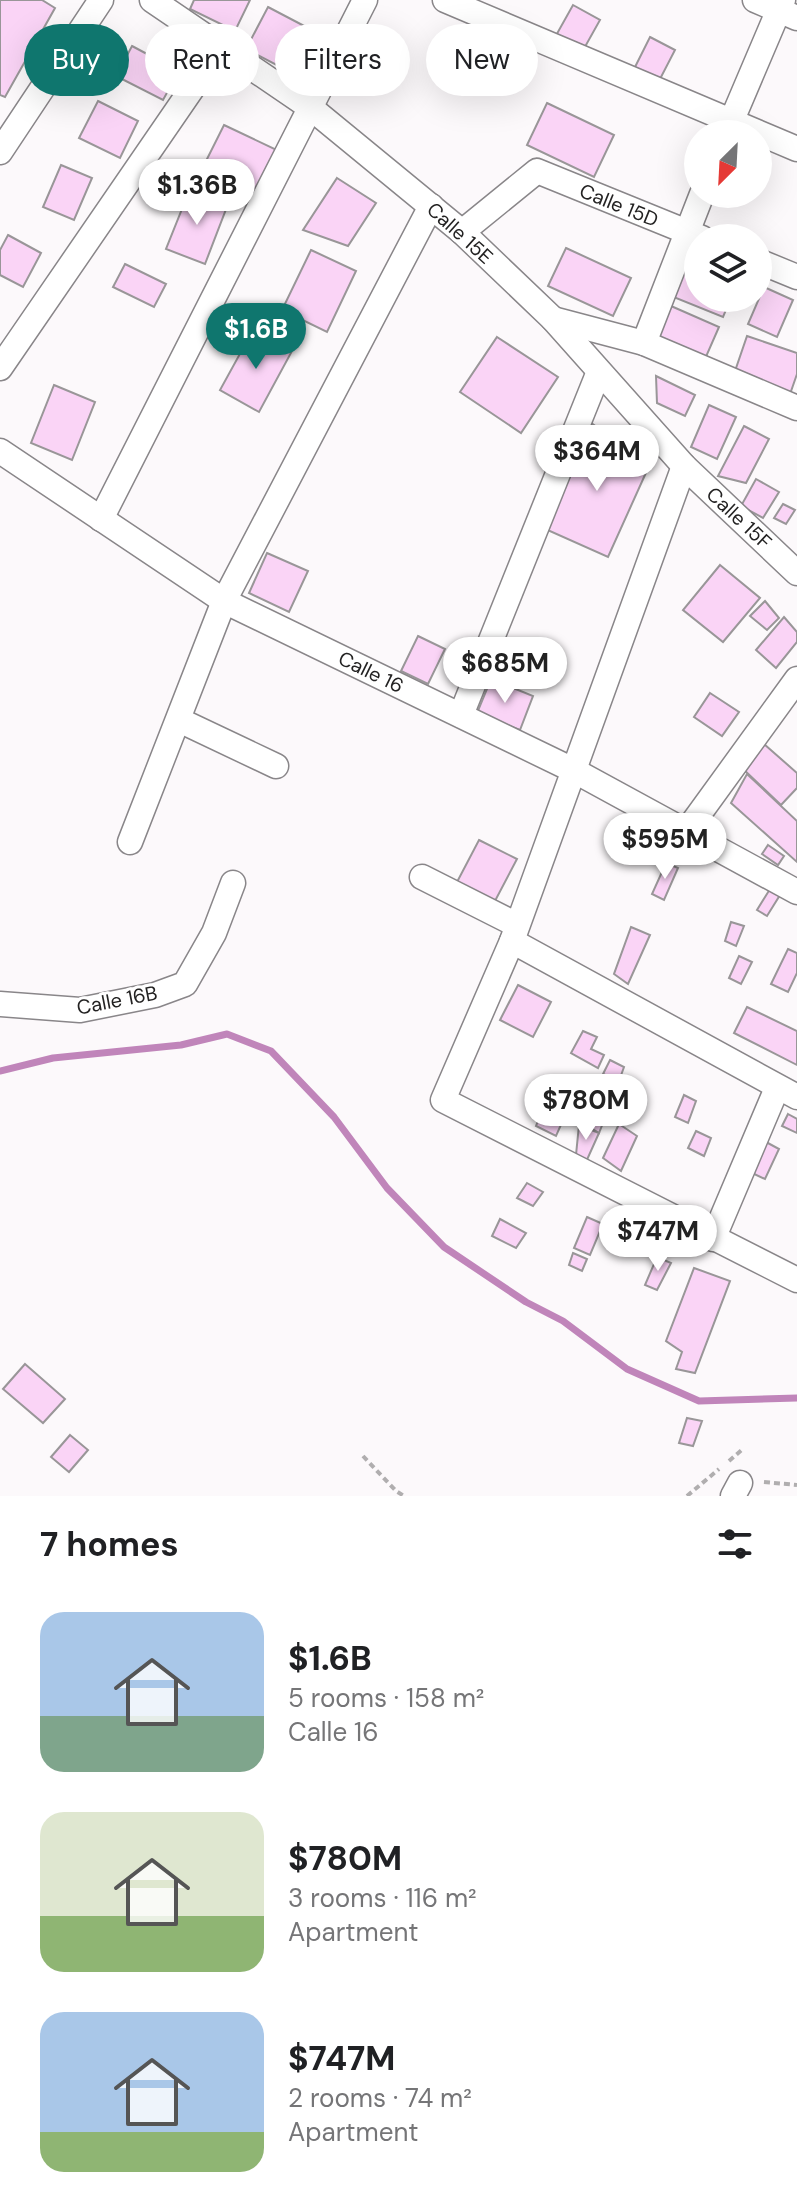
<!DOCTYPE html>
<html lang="en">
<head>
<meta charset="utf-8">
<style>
  :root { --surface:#fff; --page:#f6f6f6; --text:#202124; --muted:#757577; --accent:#0f766e }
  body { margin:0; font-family:"DM Sans",sans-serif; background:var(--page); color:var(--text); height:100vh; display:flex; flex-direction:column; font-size:30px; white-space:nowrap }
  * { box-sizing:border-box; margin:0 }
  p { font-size:26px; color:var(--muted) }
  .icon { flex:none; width:44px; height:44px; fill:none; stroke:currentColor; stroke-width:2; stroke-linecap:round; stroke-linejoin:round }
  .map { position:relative; height:1496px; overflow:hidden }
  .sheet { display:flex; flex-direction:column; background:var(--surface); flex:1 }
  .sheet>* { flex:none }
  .guide { position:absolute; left:24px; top:24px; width:750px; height:72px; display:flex; gap:16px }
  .needle { width:52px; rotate:204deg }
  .tools { position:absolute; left:684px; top:120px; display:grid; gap:16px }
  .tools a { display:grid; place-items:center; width:88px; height:88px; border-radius:50%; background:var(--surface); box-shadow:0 8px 32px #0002; font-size:40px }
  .price { position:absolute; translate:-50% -68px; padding:0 18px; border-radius:28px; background:#fff; color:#222; font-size:26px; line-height:52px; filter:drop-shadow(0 2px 4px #0008) }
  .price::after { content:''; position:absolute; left:50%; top:48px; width:24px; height:18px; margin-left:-12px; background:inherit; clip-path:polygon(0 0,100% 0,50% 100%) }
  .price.selected { background:var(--accent); color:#fff }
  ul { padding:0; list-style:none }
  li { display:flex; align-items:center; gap:24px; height:200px; padding:0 40px }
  li span { display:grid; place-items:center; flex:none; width:224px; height:160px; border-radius:24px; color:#555 }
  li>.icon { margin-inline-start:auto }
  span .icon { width:96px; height:96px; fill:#fffc; stroke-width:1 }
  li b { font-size:34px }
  h2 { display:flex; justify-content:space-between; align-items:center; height:96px; padding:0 40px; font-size:34px }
  .pill { padding:0 28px; border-radius:36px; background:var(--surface); box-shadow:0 8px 32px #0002; font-size:28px; line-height:72px }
  .pill.selected { background:var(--accent); color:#fff }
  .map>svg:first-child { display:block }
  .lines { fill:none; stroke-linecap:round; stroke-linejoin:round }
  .stream { stroke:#c085ba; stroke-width:7 }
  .building { fill:#fad4f6; stroke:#999698; stroke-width:2 }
  .minor-casing { stroke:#898689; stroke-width:27 }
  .path { stroke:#b0aeaf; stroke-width:4; stroke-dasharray:6 4; stroke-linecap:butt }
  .minor { stroke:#fff; stroke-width:24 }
  .labels { text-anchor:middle; stroke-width:6; stroke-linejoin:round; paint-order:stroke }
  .street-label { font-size:20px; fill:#232222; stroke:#fff }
</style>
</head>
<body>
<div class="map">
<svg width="797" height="1496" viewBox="0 0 797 1496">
  <rect width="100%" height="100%" fill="#fcf9fb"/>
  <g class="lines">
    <polyline class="stream" points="0,1071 53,1058 181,1045 227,1034 271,1051 334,1117 387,1188 444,1247 526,1302 563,1321 627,1369 699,1401 797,1398"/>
  </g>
  <g class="building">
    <polygon points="0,0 42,0 55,8 5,97 0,95"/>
    <polygon points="194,0 250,0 235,31 190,9"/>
    <polygon points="573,5 600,20 581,54 554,39"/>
    <polygon points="268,7 310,29 288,71 246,49"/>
    <polygon points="650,37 675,50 659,81 634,69"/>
    <polygon points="132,46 179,71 163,100 116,76"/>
    <polygon points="98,101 138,121 120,158 79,138"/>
    <polygon points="547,103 614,135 594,177 527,145"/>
    <polygon points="224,125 283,153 264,194 204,165"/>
    <polygon points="61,165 92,178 74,220 43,207"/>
    <polygon points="337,178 376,203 348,246 303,230"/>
    <polygon points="190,189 228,204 205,264 166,249"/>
    <polygon points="8,235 41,253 23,287 0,275 0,250"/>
    <polygon points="566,248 631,278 613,316 548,286"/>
    <polygon points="690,248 698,252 698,298 731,298 723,317 671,296"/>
    <polygon points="311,250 356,271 327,332 282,310"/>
    <polygon points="125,264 166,284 154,307 113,287"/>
    <polygon points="764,287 793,300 777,337 748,324"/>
    <polygon points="671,306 719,327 705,359 658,338"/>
    <polygon points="253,330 292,351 259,412 220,390"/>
    <polygon points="747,336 797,353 797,374 789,397 733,377"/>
    <polygon points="497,337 558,377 521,433 460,392"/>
    <polygon points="656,376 695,395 685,416 657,403"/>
    <polygon points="54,385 95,402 72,460 31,443"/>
    <polygon points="709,405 736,417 717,459 691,447"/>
    <polygon points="590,422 649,466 608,557 543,528"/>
    <polygon points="744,426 769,439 746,483 718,476"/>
    <polygon points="756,479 779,492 763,518 741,506"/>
    <polygon points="783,504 795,510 786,524 774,518"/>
    <polygon points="267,553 308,571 289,612 249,593"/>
    <polygon points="720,565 760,598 723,642 683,610"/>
    <polygon points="765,601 779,618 767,630 750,616"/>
    <polygon points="784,617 797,632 797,642 776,668 756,650"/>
    <polygon points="418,636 445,649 428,684 401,671"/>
    <polygon points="491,679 533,696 520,730 477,713"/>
    <polygon points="710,693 739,712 722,736 694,717"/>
    <polygon points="764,744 797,773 797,788 781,805 741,767"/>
    <polygon points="747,774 797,821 797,862 731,803"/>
    <polygon points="479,840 517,859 495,901 457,882"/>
    <polygon points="768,845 784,856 778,865 762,854"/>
    <polygon points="666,863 678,868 664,900 652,894"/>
    <polygon points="770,889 780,895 767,916 757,910"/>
    <polygon points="731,922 744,926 736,946 725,941"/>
    <polygon points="631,927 650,935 628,984 614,974"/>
    <polygon points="788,949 797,953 797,973 788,992 771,984"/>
    <polygon points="739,956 752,962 741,984 729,978"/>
    <polygon points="518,985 551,1002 533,1037 500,1020"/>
    <polygon points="747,1007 797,1031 797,1065 734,1033"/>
    <polygon points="583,1031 597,1037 591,1049 604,1055 598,1068 571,1053"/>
    <polygon points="610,1060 624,1067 619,1081 603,1074"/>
    <polygon points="684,1095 696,1101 688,1123 675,1117"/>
    <polygon points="543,1108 564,1118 556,1136 536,1126"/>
    <polygon points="589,1114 603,1123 599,1133 583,1123"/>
    <polygon points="788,1114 797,1119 797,1133 782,1126"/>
    <polygon points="619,1124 637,1136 621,1171 603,1158"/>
    <polygon points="579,1125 599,1133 586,1162 576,1155"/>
    <polygon points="696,1131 711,1138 704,1156 688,1148"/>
    <polygon points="766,1142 779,1149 765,1179 752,1173"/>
    <polygon points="527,1183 543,1192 533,1206 517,1198"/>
    <polygon points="587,1217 603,1224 590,1255 574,1248"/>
    <polygon points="500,1219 526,1233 516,1248 492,1236"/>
    <polygon points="642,1222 657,1228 650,1241 635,1235"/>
    <polygon points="573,1253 587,1259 582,1271 569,1265"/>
    <polygon points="657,1257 671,1263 657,1290 645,1285"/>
    <polygon points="694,1268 730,1281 695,1373 676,1369 682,1352 666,1341"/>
    <polygon points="25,1364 65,1399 43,1423 3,1389"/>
    <polygon points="687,1418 702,1421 693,1446 679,1443"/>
    <polygon points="70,1435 88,1450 69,1472 51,1457"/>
  </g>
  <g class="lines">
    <defs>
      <g id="minor">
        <polyline points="152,0 311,108 462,232 553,319 684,466 797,573"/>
        <polyline points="445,0 797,149"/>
        <polyline points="755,0 797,18"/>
        <polyline points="726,134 783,0"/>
        <polyline points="0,152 101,0"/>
        <polyline points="462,232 537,171 702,238"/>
        <polyline points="758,261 797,277"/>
        <polyline points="553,319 644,343 797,408"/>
        <polyline points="644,343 702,194"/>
        <polyline points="0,368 222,45"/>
        <polyline points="0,451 224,601 573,770 797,892"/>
        <polyline points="684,466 512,941 443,1100 797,1280"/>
        <polyline points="101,519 365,0"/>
        <polyline points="461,715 598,374"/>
        <polyline points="179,720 276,766"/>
        <polyline points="686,832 797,679"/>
        <polyline points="130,842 224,601 431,206"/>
        <polyline points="422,877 517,925"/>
        <polyline points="512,941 797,1097"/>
        <polyline points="0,1004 80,1010 155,995 185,984 214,933 233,883"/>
        <polyline points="713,1239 777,1088"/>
        <polyline points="733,1496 740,1483"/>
      </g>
    </defs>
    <use href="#minor" class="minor-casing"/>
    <g class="path">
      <polyline points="363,1456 396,1491 404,1496"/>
      <polyline points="729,1461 744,1448"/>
      <polyline points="764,1482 797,1485"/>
      <polyline points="687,1496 719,1469"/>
    </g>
    <use href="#minor" class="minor"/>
  </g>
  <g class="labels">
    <g class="street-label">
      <text transform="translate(619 205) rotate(22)" y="7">Calle 15D</text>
      <text transform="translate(460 233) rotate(42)" y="7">Calle 15E</text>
      <text transform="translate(739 518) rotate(43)" y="7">Calle 15F</text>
      <text transform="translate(371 672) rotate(26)" y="7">Calle 16</text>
      <text transform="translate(117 1000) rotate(-11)" y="7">Calle 16B</text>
    </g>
  </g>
</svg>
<div class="tools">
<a><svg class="needle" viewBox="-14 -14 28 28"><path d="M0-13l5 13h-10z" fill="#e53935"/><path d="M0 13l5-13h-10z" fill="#757577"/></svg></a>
<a><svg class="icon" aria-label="layers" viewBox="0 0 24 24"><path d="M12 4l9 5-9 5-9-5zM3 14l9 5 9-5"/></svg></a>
</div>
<b class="price" style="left:197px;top:227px">$1.36B</b>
<b class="price selected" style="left:256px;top:371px">$1.6B</b>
<b class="price" style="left:597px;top:493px">$364M</b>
<b class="price" style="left:505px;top:705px">$685M</b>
<b class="price" style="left:665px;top:881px">$595M</b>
<b class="price" style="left:586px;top:1142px">$780M</b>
<b class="price" style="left:658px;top:1273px">$747M</b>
<div class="guide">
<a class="pill selected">Buy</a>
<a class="pill">Rent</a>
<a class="pill">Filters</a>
<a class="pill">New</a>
</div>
</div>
<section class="sheet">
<h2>7 homes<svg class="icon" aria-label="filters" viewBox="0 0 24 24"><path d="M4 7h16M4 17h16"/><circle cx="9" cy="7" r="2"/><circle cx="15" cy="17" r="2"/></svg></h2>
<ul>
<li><span style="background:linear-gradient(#a9c7e8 65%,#7fa58c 0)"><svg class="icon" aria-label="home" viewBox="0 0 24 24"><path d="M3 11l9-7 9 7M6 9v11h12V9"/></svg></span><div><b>$1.6B</b><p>5 rooms · 158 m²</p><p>Calle 16</p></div></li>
<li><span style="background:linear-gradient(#dfe7d0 65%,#8fb573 0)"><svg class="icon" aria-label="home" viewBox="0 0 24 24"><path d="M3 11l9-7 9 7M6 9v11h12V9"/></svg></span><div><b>$780M</b><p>3 rooms · 116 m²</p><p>Apartment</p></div></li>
<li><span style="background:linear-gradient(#a9c7e8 75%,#8fb573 0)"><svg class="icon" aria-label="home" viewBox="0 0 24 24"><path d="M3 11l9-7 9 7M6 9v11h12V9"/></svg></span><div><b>$747M</b><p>2 rooms · 74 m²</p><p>Apartment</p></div></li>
</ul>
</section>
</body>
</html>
